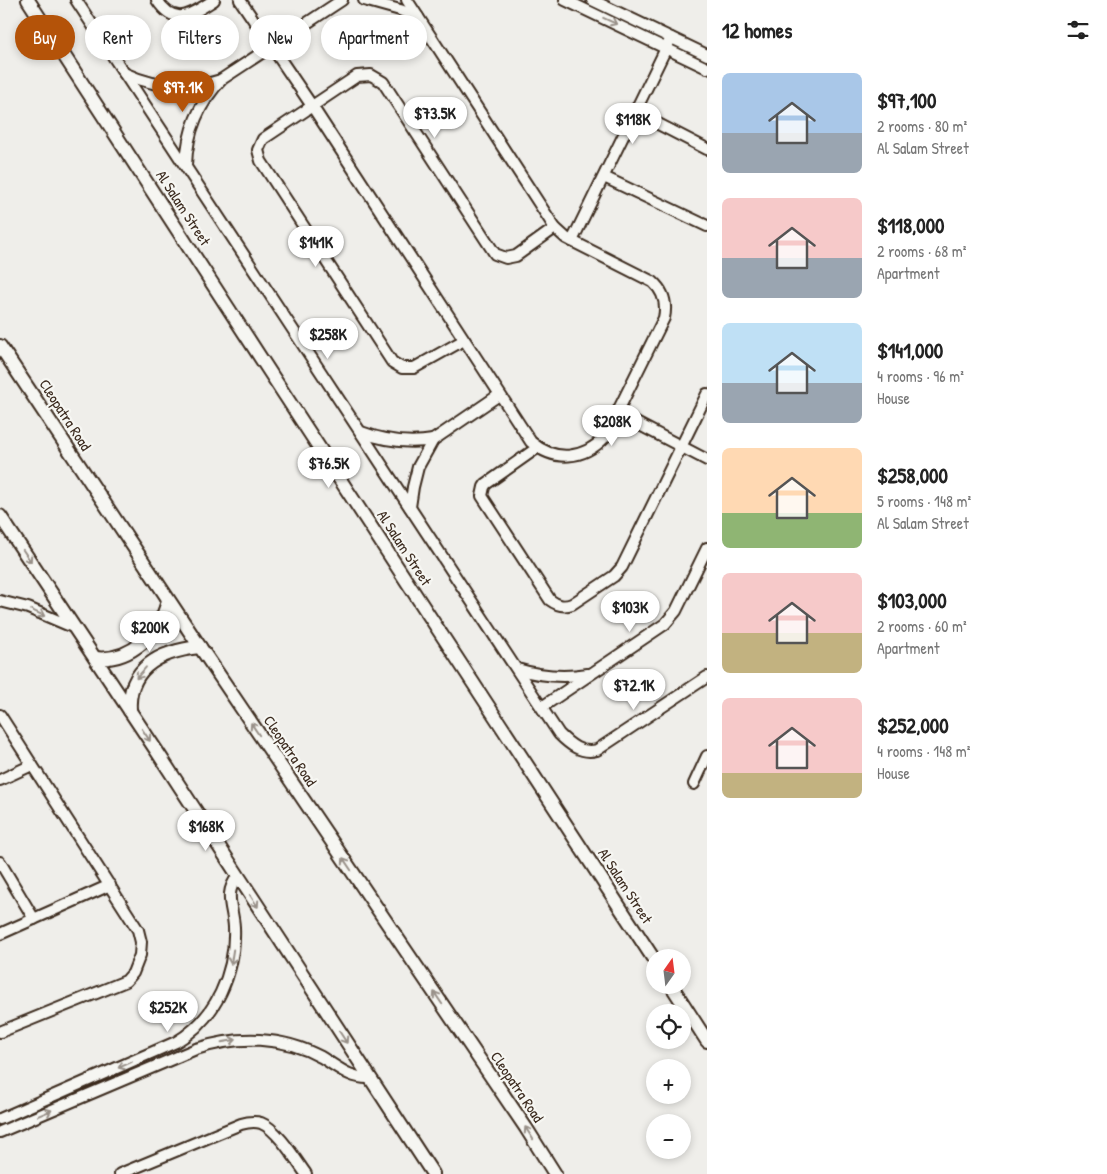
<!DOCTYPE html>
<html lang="en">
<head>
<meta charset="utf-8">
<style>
  :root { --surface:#fff; --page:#f2f2f2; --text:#222; --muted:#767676; --accent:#b45309 }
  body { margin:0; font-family:"Patrick Hand",sans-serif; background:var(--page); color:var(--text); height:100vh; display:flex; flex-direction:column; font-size:19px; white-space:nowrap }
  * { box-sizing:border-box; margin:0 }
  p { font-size:16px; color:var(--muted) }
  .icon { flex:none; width:28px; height:28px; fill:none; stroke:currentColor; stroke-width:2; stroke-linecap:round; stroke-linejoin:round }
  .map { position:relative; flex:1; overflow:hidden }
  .panel { display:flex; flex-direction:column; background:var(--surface); width:400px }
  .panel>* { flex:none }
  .banner { position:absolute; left:15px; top:15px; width:475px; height:45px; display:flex; gap:10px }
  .needle { width:32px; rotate:14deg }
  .buttons { position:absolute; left:646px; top:949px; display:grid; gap:10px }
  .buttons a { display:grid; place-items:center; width:45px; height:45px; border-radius:50%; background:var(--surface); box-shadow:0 2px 8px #0003; font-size:25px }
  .price { position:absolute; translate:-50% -42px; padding:0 11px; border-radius:18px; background:#fff; color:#222; font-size:16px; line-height:32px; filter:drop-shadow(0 1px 2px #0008) }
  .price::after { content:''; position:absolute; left:50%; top:30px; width:15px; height:11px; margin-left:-8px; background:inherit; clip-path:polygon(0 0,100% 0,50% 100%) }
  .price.active { background:var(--accent); color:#fff }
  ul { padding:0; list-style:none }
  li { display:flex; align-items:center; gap:15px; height:125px; padding:0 15px }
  li span { display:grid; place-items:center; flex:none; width:140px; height:100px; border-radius:8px; color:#555 }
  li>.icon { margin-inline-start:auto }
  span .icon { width:60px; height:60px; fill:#fffc; stroke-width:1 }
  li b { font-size:21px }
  h2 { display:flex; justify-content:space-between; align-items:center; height:60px; padding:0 15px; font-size:21px }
  .pill { padding:0 18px; border-radius:22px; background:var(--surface); box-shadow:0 2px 8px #0003; font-size:18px; line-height:45px }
  .pill.active { background:var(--accent); color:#fff }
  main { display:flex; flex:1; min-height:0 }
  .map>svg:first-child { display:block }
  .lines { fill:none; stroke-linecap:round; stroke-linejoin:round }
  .minor-casing { stroke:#3b2a1e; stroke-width:14 }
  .major-casing { stroke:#3b2a1e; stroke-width:16 }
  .minor { stroke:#f6f6f2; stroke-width:10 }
  .major { stroke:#f6f6f2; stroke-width:12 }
  .oneway { stroke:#989088 }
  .labels { text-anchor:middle; stroke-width:4.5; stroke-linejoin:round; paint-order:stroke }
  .street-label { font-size:15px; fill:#3b2a1e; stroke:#f6f6f2 }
</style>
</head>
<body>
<main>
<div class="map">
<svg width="707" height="1174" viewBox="0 0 707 1174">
  <rect width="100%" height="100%" fill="#efeeea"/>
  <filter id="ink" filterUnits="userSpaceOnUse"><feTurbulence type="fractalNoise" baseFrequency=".02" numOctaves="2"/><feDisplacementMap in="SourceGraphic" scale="10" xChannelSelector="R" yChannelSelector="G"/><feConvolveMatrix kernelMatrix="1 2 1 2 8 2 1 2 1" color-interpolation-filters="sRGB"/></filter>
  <g filter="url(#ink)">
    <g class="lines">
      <defs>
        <g id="minor">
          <path d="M76 0 559 734C570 745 581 754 597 750L707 677"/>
          <path d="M157 0C175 28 192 14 214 0"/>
          <path d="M240 0 312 106 531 442C555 462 583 460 605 437L664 318C667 304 664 292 653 282L566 238 555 228 407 0"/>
          <polyline points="364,0 400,10 418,17"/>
          <polyline points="565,0 707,68"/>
          <polyline points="592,0 707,55"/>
          <path d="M124 73C156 88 187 91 221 80"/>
          <polyline points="635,112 707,149"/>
          <path d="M186 165C187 131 199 103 222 79L342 0"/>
          <polyline points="604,177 707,226"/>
          <polyline points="572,241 671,38"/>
          <polyline points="464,340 414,368 402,368 392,362 261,161 258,150 263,139 357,76 371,75 383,82 495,254 506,258 516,256 555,228"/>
          <polyline points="617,413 707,460"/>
          <path d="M361 432C385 441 408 444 433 440"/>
          <path d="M537 448 486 484 484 487 482 496 550 600C558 606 564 607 572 604L614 576 622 567 707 394"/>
          <polyline points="410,507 413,487 418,467 433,440 499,395"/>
          <polyline points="0,601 28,608 75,628"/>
          <path d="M517 669C540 676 563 678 588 674"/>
          <polyline points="542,707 665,624 676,611 707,548"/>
          <polyline points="0,715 138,930 141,942 140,955 133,973 126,981 0,1032"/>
          <polyline points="0,780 32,765"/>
          <polyline points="694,784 707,756"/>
          <polyline points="0,862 34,919"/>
          <polyline points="0,934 110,885"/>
          <path d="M0 1119 176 1042C216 1019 236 972 234 927 233 907 223 894 238 876"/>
          <path d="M0 1132 196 1049C238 1035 282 1036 321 1057 338 1067 350 1079 370 1078"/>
          <path d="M120 1174 241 1124C248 1122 254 1121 261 1123 277 1129 296 1160 306 1174"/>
        </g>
        <g id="major">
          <polyline points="28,0 273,377 655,961"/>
          <polyline points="0,346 200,647 526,1128 555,1174"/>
          <polyline points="0,516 156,750 433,1174"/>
          <path d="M95 658C130 662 161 633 168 600"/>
          <path d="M130 711C127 667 161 651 200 647"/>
          <polyline points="671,985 707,1041"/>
        </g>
      </defs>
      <use href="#minor" class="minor-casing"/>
      <use href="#major" class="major-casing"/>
      <use href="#minor" class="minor"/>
      <use href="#major" class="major"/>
    </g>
    <defs><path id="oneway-shaft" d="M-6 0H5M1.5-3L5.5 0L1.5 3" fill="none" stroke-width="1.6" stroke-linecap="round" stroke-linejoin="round" transform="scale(1.25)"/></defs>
    <g class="oneway">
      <use href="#oneway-shaft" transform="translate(610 21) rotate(25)"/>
      <use href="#oneway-shaft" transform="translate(27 556) rotate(56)"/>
      <use href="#oneway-shaft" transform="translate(38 613) rotate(25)"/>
      <use href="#oneway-shaft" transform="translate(141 673) rotate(131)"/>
      <use href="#oneway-shaft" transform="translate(255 729) rotate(-124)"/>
      <use href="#oneway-shaft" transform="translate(146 735) rotate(56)"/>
      <use href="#oneway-shaft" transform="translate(347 864) rotate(-124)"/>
      <use href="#oneway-shaft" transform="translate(254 901) rotate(57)"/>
      <use href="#oneway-shaft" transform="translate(232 957) rotate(99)"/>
      <use href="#oneway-shaft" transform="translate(438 998) rotate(-124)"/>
      <use href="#oneway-shaft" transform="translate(343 1037) rotate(57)"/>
      <use href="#oneway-shaft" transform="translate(229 1041) rotate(-9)"/>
      <use href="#oneway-shaft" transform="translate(125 1065) rotate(156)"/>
      <use href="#oneway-shaft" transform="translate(45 1113) rotate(-23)"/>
      <use href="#oneway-shaft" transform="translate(529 1133) rotate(-123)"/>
    </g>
  </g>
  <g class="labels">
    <g class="street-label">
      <text transform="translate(183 208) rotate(57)" y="5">Al Salam Street</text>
      <text transform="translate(65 415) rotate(57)" y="5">Cleopatra Road</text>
      <text transform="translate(404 548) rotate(57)" y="5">Al Salam Street</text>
      <text transform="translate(290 751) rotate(56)" y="5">Cleopatra Road</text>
      <text transform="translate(625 886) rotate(57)" y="5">Al Salam Street</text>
      <text transform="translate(517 1087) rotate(56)" y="5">Cleopatra Road</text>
    </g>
  </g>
</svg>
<div class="buttons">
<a><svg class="needle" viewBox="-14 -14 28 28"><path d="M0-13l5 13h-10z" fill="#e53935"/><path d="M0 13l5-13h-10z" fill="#767676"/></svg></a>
<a><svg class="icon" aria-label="locate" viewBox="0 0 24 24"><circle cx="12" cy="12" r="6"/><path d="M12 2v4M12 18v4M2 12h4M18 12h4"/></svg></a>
<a>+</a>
<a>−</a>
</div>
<b class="price active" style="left:183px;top:113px">$97.1K</b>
<b class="price" style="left:435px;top:139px">$73.5K</b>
<b class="price" style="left:633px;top:145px">$118K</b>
<b class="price" style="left:316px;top:268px">$141K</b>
<b class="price" style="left:328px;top:360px">$258K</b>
<b class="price" style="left:612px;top:447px">$208K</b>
<b class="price" style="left:329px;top:489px">$76.5K</b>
<b class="price" style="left:630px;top:633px">$103K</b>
<b class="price" style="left:150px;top:653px">$200K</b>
<b class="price" style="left:634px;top:711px">$72.1K</b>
<b class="price" style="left:206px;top:852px">$168K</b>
<b class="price" style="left:168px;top:1033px">$252K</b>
<div class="banner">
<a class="pill active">Buy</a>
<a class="pill">Rent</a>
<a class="pill">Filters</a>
<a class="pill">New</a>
<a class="pill">Apartment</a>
</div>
</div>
<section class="panel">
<h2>12 homes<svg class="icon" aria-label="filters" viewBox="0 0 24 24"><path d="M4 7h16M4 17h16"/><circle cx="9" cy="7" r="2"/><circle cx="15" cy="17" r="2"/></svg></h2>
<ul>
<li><span style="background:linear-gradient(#a9c7e8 60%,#9aa5b1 0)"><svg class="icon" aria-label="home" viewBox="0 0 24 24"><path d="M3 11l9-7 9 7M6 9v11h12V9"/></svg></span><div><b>$97,100</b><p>2 rooms · 80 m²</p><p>Al Salam Street</p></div></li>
<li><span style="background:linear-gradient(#f6c9c9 60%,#9aa5b1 0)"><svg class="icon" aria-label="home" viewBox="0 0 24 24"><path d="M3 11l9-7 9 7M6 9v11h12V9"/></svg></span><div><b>$118,000</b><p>2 rooms · 68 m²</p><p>Apartment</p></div></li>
<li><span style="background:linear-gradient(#bfe0f5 60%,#9aa5b1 0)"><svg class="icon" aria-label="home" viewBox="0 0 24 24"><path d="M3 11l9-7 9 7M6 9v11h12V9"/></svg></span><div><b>$141,000</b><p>4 rooms · 96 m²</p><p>House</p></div></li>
<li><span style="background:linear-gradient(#ffd9b3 65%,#8fb573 0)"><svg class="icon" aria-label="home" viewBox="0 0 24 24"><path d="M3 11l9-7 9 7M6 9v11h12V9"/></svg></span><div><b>$258,000</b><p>5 rooms · 148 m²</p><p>Al Salam Street</p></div></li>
<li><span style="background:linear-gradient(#f6c9c9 60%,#c2b280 0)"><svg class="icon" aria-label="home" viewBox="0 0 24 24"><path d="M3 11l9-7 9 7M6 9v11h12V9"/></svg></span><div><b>$103,000</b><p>2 rooms · 60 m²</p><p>Apartment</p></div></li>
<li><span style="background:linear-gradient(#f6c9c9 75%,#c2b280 0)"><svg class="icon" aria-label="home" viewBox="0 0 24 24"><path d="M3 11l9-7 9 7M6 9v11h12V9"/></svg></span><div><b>$252,000</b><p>4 rooms · 148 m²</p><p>House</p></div></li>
</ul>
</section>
</main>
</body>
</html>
